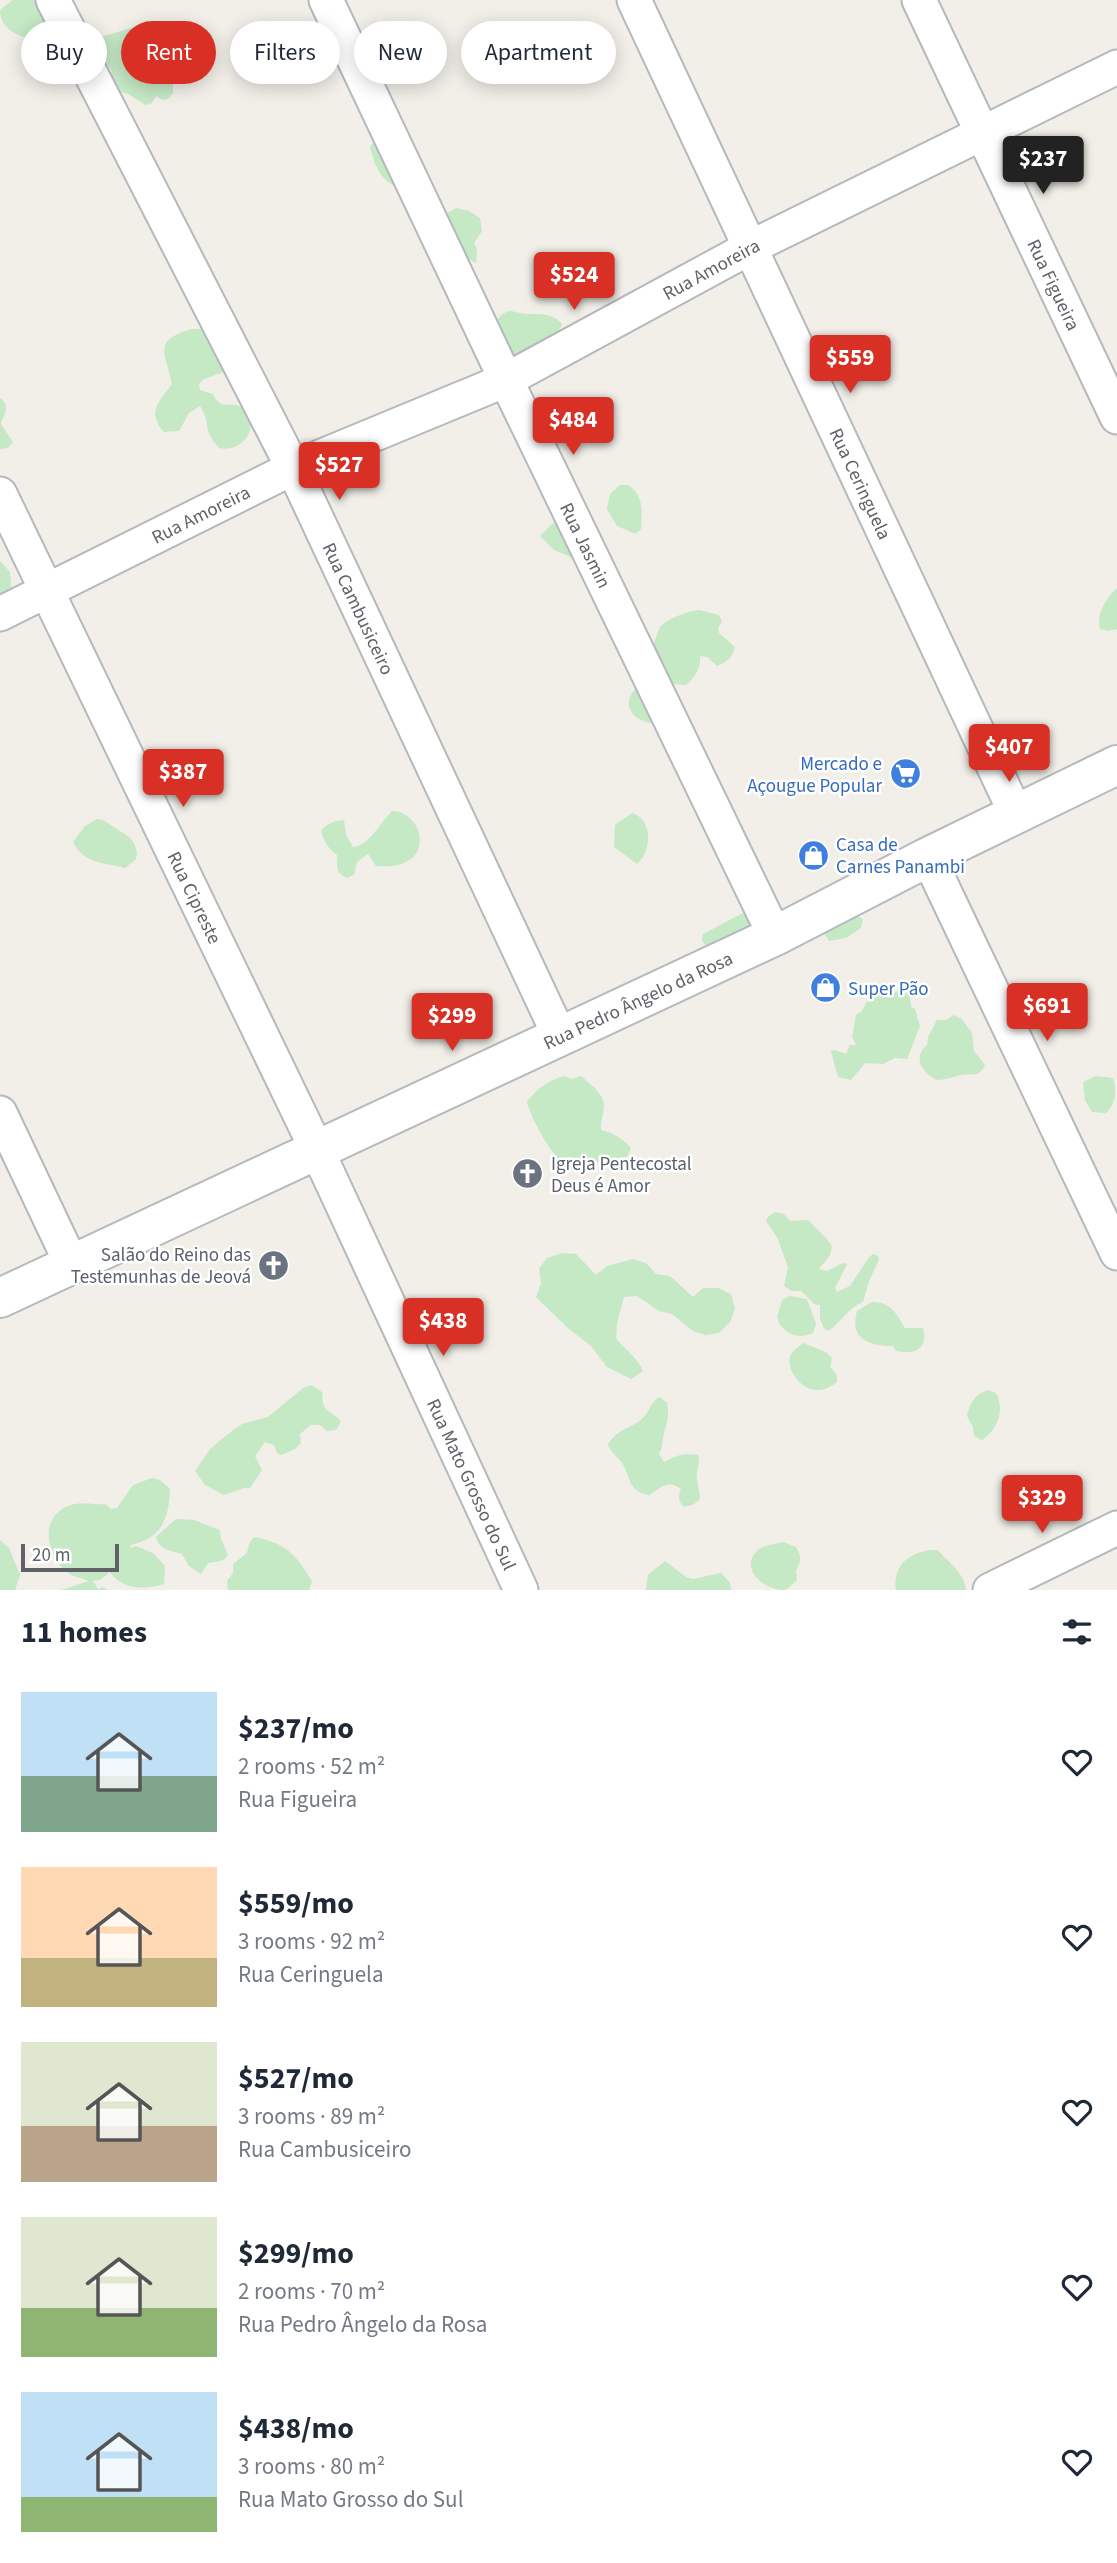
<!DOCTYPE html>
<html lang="en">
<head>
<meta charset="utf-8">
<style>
  :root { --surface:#fff; --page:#f6f6f7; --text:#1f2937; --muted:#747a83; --accent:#d93025 }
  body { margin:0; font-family:"Source Sans 3",sans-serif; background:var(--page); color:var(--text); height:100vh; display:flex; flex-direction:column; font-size:26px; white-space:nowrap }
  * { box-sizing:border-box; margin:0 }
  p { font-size:23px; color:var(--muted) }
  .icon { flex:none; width:38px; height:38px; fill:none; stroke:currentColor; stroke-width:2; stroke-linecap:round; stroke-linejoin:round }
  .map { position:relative; height:1590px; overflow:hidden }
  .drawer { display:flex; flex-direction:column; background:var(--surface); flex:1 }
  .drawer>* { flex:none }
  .top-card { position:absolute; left:21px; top:21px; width:700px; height:63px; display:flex; gap:14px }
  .scale { position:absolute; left:21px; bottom:18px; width:98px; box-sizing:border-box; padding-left:7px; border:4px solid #5f6368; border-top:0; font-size:19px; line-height:24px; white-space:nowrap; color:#5f6368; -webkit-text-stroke:5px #fff; paint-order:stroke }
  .price { position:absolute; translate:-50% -60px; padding:0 16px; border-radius:7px; background:var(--accent); color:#fff; font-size:23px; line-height:46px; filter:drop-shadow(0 2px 4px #0008) }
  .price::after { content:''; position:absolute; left:50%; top:42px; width:21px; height:16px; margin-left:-10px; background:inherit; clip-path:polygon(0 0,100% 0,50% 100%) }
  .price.current { background:#222; color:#fff }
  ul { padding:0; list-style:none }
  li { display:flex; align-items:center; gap:21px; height:175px; padding:0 21px }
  li span { display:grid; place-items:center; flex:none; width:196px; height:140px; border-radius:0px; color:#555 }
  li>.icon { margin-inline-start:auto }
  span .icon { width:84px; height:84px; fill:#fffc; stroke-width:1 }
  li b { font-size:30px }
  h2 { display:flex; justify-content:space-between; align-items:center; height:84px; padding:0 21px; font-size:30px }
  .chip { padding:0 24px; border-radius:32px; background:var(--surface); box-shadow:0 4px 18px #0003; font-size:24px; line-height:63px }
  .chip.current { background:var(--accent); color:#fff }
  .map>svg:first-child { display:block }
  .green { fill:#c5e8c5 }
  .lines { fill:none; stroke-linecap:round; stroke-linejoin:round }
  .street-casing { stroke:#b5b8bc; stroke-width:37 }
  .secondary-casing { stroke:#b6babf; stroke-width:42 }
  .street { stroke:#fff; stroke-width:33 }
  .secondary { stroke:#fff; stroke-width:38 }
  .labels { text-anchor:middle; stroke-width:5; stroke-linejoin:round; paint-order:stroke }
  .street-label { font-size:19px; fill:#5f6368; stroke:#fff }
  .shop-label { font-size:19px; fill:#366cbe; stroke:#fff; text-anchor:start }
  .worship-label { font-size:19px; fill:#5b616d; stroke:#fff; text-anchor:start }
</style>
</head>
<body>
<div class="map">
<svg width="1117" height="1590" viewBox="0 0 1117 1590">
  <rect width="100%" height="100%" fill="#f1efe8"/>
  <g class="green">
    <path d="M13 0H42L49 27 32 39C16 36 0 28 0 10Z"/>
    <path d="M152 22 209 32C224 49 209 70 190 77 184 79 179 77 173 79V93L168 99 162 100 156 96 152 103 146 105 128 94 114 90 110 78 112 71C105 58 95 51 97 35L104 36Z"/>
    <path d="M378 135 403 189C381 183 375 167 370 147Z"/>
    <polygon points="456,208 469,211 480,218 482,231 474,243 477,249 476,263 464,256 444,215"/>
    <path d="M509 311C515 311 521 314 527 314 540 314 553 313 562 324 558 335 553 337 542 340L536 353 511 359 492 325 502 314Z"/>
    <path d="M192 329H206L225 365 224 372 204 379 199 384 200 390 213 394C215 398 216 401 220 403 224 406 230 404 236 405 255 411 255 434 240 444 233 449 227 449 219 448 201 428 212 424 200 406L189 413 179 431 164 432C146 412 160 401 172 384 166 352 151 341 192 329Z"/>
    <path d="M0 398C12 408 3 415 1 424L13 442 8 448 0 449Z"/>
    <path d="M620 485H627C644 493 642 512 641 529L636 534 617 526 607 509 610 494Z"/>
    <polygon points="565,519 579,555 573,558 554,550 540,536 552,524"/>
    <polygon points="0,561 10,572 12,594 0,607"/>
    <path d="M1117 588V629L1109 631 1100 629C1096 613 1106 599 1117 588Z"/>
    <path d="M699 610 719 615 722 622 718 627 719 633 735 647C733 657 727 662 717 666L707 657 700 656C701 669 695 677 686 685L672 684 648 660C652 652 657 631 661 626 669 618 688 611 699 610Z"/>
    <path d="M644 682 659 709 652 723C639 722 623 711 631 695 633 690 640 686 644 682Z"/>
    <path d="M392 811C425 811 439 872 376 866L368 854 357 862 354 875 347 878C334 872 338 866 337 855 328 848 324 842 321 831 326 824 335 820 344 820L346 835 353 847C369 846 380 823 392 811Z"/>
    <path d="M632 813C653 819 652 852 637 864L614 847 615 825Z"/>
    <path d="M97 819C106 820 107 823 114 827 125 835 134 836 137 853L136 859 125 868C103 862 84 864 73 842L85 826Z"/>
    <polygon points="847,911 863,919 861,928 846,938 829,941 820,927"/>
    <polygon points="745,912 751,914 754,927 707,947 702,941 703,934"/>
    <polygon points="906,986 910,994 911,1007 915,1009 920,1026 907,1059 895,1058 883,1064 865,1063 851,1080 838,1077 831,1051 835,1050 846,1054 850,1045 856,1045 852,1037 856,1015 862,1011 867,1001 878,994 891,996 894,993"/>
    <path d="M954 1015 962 1019 972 1033 974 1051 985 1065C979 1078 973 1073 961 1075 952 1077 945 1080 937 1080 922 1072 912 1058 927 1045L928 1037 937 1020H946Z"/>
    <path d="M564 1076 572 1079 581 1076C590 1084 603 1093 604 1105 604 1114 600 1121 601 1130 614 1133 622 1138 631 1148L627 1157 601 1163 592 1162C587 1166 584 1170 578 1171 559 1172 531 1119 527 1102 536 1089 549 1080 564 1076Z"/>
    <path d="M1096 1076 1113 1078C1117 1091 1116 1103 1106 1113L1092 1112 1085 1100 1083 1082Z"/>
    <path d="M775 1212 784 1214 790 1221 808 1220C816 1228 826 1237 832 1246L830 1255 819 1269 827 1271 843 1263 847 1264 835 1288 837 1292 850 1286 870 1256 874 1254 878 1256 879 1260 869 1281 863 1302C847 1308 841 1323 828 1331L824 1328 820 1319V1305L814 1304 801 1291H792L784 1286 788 1267 777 1237 766 1221 768 1217Z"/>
    <path d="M562 1253 576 1254 596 1275 607 1266 633 1259 646 1263 656 1274 670 1276 693 1297 703 1288H718L731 1294 735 1309 730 1322 719 1333 706 1335 693 1331 672 1314 659 1311 637 1296 624 1297 617 1323 616 1338C625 1350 637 1357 643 1371L631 1379 607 1367 591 1346 569 1329 536 1297 541 1283 539 1269 547 1258Z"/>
    <path d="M790 1296 807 1299 816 1324 813 1333C799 1339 790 1336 780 1325L777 1317 782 1300Z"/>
    <path d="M872 1302C891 1302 896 1313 905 1328H923C929 1349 914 1355 896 1351L893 1346C869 1346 849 1339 857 1311Z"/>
    <path d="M803 1343 826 1352 832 1358 830 1367C835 1372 838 1374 837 1382 829 1388 821 1392 811 1389 799 1386 784 1366 791 1354 794 1350 799 1346 803 1343Z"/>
    <path d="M312 1385 322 1392C323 1396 322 1399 323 1403 325 1413 337 1414 341 1422L336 1430 327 1431 320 1425H311L300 1434 301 1443 295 1449 281 1455 277 1453 274 1445 265 1442 255 1456 262 1470 250 1488H244L224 1495 205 1485 195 1471 210 1449 228 1434 242 1424 268 1417 303 1388Z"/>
    <path d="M988 1390 996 1393C1005 1410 998 1429 982 1440L974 1436 973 1427 967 1416C970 1403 975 1394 988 1390Z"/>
    <path d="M660 1397 667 1403C670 1419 666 1423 663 1438 662 1445 663 1447 659 1454L664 1462C676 1455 684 1453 698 1455 701 1465 695 1471 697 1480 698 1488 700 1491 700 1499L693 1505 684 1507C678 1501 678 1497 681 1489 667 1479 661 1488 649 1495 628 1492 631 1477 622 1463 617 1456 612 1454 608 1445 616 1429 631 1429 643 1418 650 1411 650 1402 660 1397Z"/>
    <path d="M152 1478 160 1480 170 1489C169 1518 162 1538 131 1545L130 1548 136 1546 153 1553 165 1566 164 1584C145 1590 122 1590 110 1572L100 1580 93 1581 98 1589 103 1587 108 1590H61L89 1581C81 1578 70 1576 64 1570 47 1551 39 1519 68 1506 79 1501 94 1505 106 1504L111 1509 117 1508 133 1485Z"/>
    <path d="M176 1519 194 1520 220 1530 221 1539 228 1555C223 1563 217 1561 208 1563L201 1574 189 1566 182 1554C171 1551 159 1550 156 1537Z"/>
    <path d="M254 1537C288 1544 295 1554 312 1581L309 1590H228L227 1581 233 1573V1564L247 1553 249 1544Z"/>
    <polygon points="0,1540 9,1548 20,1575 15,1590 0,1590"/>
    <path d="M783 1542 796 1547C802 1557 801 1561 796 1571L797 1580C794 1583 788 1589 784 1590 764 1590 739 1569 757 1551 763 1545 775 1544 783 1542Z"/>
    <path d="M930 1550H937C948 1561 965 1574 966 1590H896C893 1566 907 1554 930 1550Z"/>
    <polygon points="665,1561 686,1577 693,1579 721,1573 730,1583 731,1590 646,1590 648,1575"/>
  </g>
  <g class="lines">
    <defs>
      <g id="street">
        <path id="s1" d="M53 0 293 468 559 1035"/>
        <path id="s2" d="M326 0 506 380 775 936"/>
        <path id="s3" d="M634 0 1016 814"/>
        <path id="s4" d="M919 0 1117 417"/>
        <path id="s5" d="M0 494 317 1150 521 1590"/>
        <path id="s6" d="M0 614 293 468 506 380 751 247 1117 67"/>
        <polyline points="928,857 1117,1253"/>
        <polyline points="0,1113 71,1263"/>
        <polyline points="990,1590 1117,1528"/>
      </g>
      <g id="secondary">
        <path id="s7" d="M0 1298 775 936 928 857 1117 765"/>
      </g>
    </defs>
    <use href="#street" class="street-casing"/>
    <use href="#secondary" class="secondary-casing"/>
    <use href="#street" class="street"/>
    <use href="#secondary" class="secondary"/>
  </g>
  <defs>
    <symbol id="supermarket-disc" viewBox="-11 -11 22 22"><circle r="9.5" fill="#3f7fe0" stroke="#fff"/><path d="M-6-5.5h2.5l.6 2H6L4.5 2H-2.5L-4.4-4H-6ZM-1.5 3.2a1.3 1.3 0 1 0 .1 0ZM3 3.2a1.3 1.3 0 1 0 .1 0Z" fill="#fff"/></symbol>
    <symbol id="shop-disc" viewBox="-11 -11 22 22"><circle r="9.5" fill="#3f7fe0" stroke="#fff"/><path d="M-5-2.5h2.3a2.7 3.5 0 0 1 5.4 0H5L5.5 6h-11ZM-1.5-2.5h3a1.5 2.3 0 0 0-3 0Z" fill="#fff"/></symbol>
    <symbol id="church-disc" viewBox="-11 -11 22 22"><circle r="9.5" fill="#6b7280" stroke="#fff"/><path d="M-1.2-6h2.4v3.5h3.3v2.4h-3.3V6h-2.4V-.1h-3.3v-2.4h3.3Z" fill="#fff"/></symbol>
  </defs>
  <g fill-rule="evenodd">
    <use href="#supermarket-disc" x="888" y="756" width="35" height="35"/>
    <use href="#shop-disc" x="796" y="838" width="35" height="35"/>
    <use href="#shop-disc" x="808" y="970" width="35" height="35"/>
    <use href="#church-disc" x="510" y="1156" width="35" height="35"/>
    <use href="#church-disc" x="256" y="1248" width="35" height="35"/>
  </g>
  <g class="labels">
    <g class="street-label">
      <text dy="7" stroke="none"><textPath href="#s6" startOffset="791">Rua Amoreira</textPath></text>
      <text dy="7" stroke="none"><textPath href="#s4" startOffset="315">Rua Figueira</textPath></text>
      <text dy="7" stroke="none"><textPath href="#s3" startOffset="534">Rua Ceringuela</textPath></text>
      <text dy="7" stroke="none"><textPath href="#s6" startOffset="224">Rua Amoreira</textPath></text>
      <text dy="7" stroke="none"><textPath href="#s2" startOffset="604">Rua Jasmin</textPath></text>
      <text dy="7" stroke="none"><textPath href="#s1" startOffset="681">Rua Cambusiceiro</textPath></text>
      <text dy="7" stroke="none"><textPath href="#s5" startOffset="448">Rua Cipreste</textPath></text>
      <text dy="7" stroke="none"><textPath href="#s7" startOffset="704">Rua Pedro Ângelo da Rosa</textPath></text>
      <text dy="7" stroke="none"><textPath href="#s5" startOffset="1097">Rua Mato Grosso do Sul</textPath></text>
    </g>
    <g class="shop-label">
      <text x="882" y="770" text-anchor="end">Mercado e<tspan x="882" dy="22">Açougue Popular</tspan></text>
      <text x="836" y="851">Casa de<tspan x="836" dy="22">Carnes Panambi</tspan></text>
      <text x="848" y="995">Super Pão</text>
    </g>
    <g class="worship-label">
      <text x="551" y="1170">Igreja Pentecostal<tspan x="551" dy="22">Deus é Amor</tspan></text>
      <text x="251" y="1261" text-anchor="end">Salão do Reino das<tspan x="251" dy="22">Testemunhas de Jeová</tspan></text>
    </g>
  </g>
</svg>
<div class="scale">20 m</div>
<b class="price current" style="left:1043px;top:196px">$237</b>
<b class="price" style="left:574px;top:312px">$524</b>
<b class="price" style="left:850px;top:395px">$559</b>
<b class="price" style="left:573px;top:457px">$484</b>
<b class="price" style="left:339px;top:502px">$527</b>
<b class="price" style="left:1009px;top:784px">$407</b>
<b class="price" style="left:183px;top:809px">$387</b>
<b class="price" style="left:1047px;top:1043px">$691</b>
<b class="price" style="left:452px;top:1053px">$299</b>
<b class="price" style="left:443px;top:1358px">$438</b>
<b class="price" style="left:1042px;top:1535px">$329</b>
<div class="top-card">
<a class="chip">Buy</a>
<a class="chip current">Rent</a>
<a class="chip">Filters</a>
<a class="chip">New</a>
<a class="chip">Apartment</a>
</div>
</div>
<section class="drawer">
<h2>11 homes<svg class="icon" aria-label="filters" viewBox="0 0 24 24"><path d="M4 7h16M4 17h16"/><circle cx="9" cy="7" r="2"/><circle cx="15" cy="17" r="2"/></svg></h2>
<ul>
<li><span style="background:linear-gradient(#bfe0f5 60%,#7fa58c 0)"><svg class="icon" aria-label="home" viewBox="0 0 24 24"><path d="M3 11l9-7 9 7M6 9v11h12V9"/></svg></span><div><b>$237/mo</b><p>2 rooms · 52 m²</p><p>Rua Figueira</p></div><svg class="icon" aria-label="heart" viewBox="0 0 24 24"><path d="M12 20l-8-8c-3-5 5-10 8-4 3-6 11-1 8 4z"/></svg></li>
<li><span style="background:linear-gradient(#ffd9b3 65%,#c2b280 0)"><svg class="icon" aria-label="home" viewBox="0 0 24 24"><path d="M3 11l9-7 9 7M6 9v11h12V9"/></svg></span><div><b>$559/mo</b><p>3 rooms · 92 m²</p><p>Rua Ceringuela</p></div><svg class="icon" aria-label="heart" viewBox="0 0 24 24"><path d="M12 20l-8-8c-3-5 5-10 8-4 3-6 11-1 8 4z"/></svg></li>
<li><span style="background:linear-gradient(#dfe7d0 60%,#b9a48a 0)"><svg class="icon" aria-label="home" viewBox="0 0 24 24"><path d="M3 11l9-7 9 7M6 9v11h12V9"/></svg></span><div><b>$527/mo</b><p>3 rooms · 89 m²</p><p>Rua Cambusiceiro</p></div><svg class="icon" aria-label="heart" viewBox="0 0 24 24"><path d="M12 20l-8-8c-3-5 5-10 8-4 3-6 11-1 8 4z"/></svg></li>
<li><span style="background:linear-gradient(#dfe7d0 65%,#8fb573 0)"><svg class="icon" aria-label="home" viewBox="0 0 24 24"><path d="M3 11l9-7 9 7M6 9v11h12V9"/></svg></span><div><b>$299/mo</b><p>2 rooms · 70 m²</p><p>Rua Pedro Ângelo da Rosa</p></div><svg class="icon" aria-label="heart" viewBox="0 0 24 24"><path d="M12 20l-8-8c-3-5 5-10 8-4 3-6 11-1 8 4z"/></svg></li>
<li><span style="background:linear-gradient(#bfe0f5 75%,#8fb573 0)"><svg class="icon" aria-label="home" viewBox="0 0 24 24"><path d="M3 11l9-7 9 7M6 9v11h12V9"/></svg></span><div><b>$438/mo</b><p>3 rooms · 80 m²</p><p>Rua Mato Grosso do Sul</p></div><svg class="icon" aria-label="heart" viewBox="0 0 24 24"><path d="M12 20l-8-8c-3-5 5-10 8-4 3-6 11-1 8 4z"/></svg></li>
</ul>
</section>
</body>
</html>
